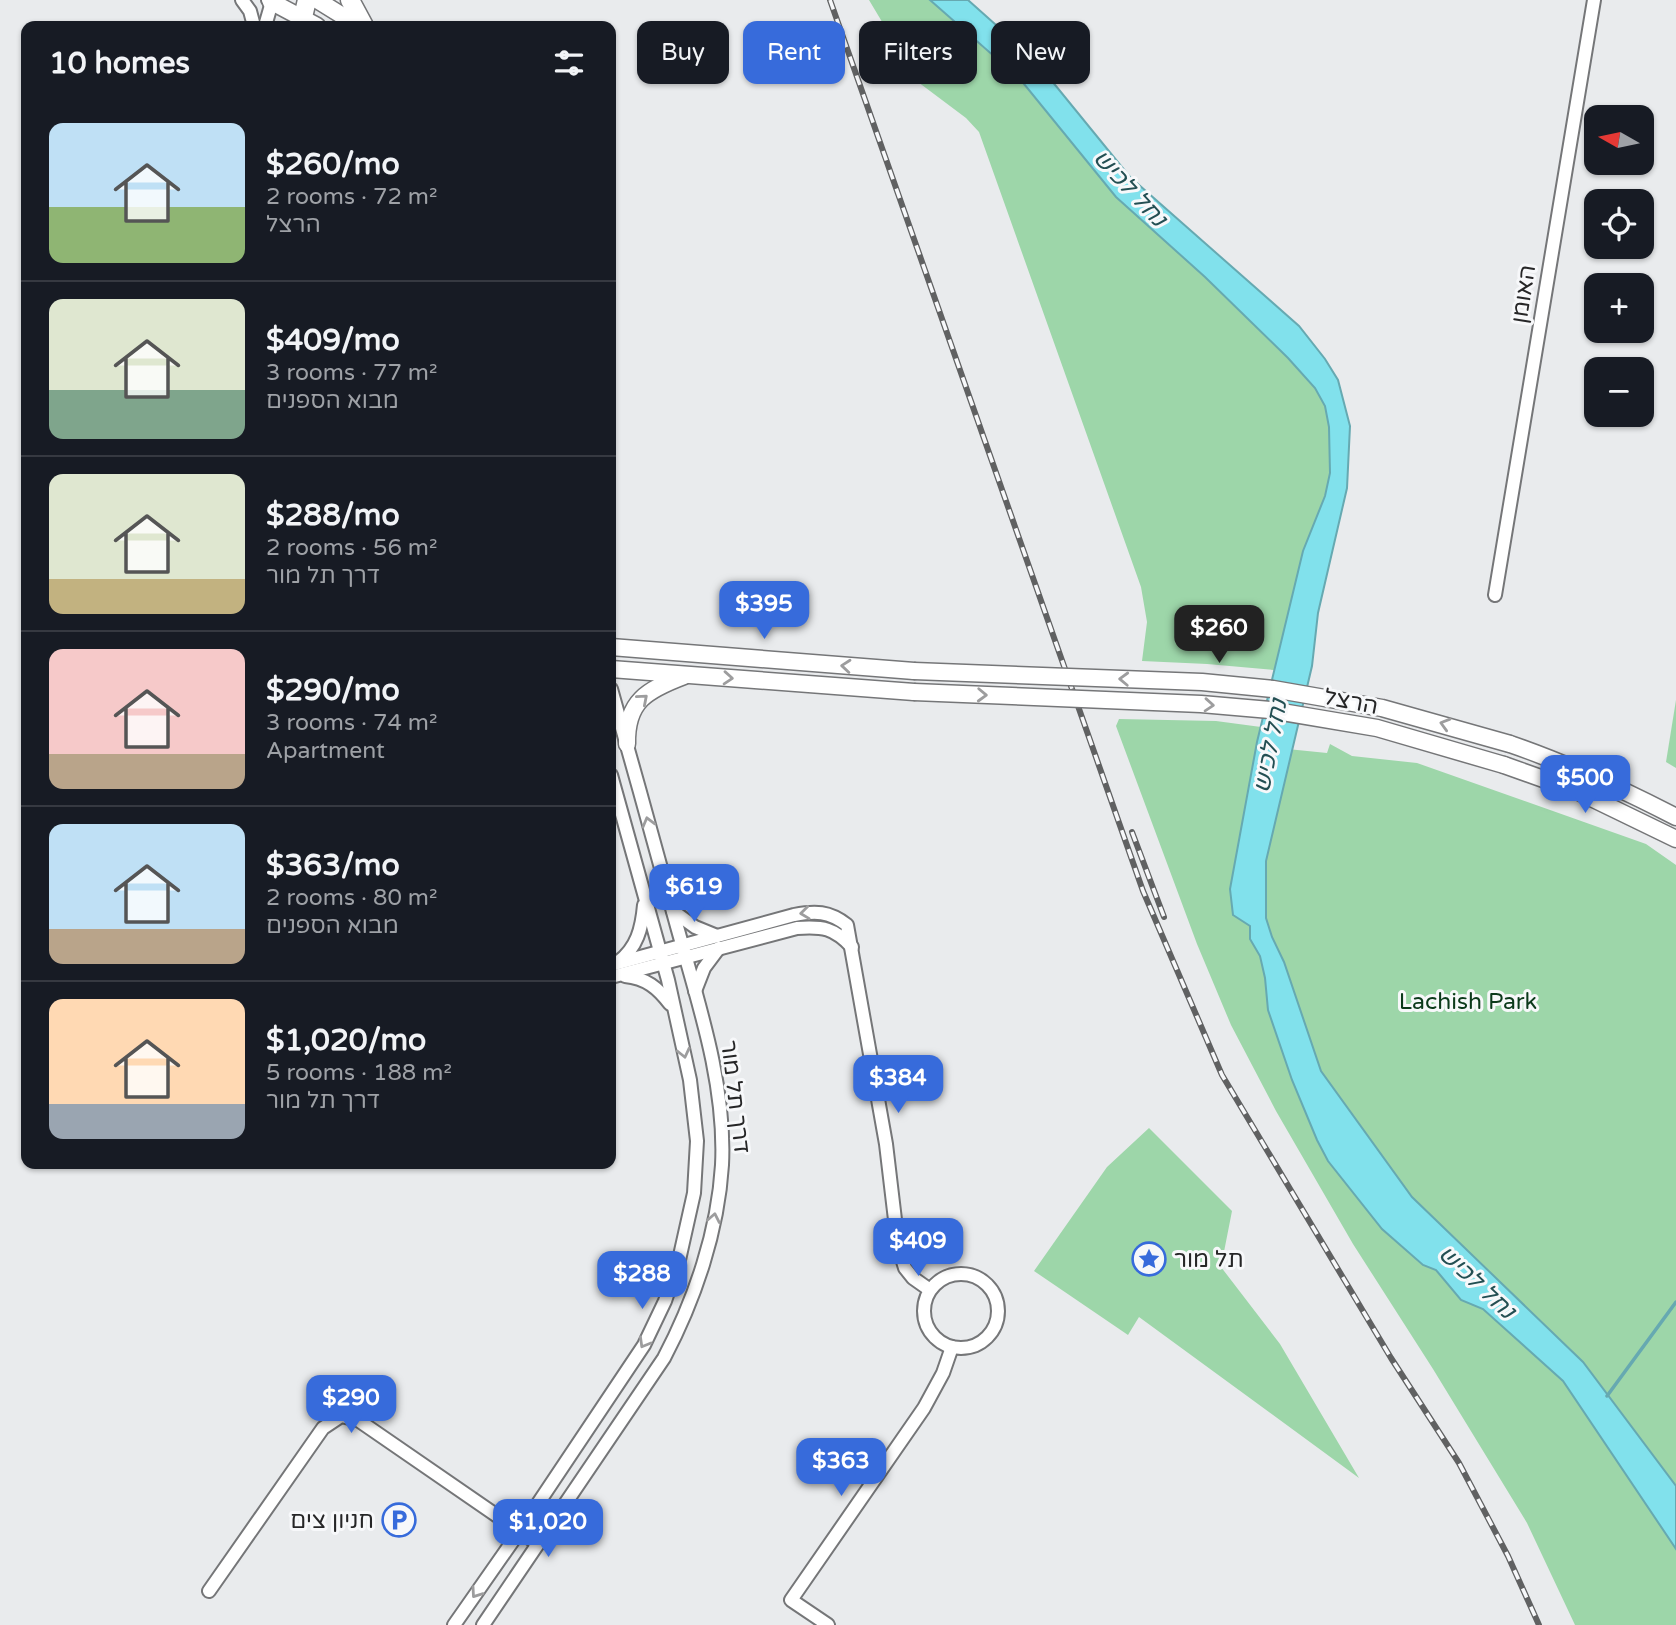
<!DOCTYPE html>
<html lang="en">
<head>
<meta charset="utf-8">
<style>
  :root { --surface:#171b24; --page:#242831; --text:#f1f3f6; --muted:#9ea1a6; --line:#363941; --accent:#376bdb }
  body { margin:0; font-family:"Varela Round","Noto Sans Hebrew",sans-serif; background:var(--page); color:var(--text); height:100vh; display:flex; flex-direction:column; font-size:26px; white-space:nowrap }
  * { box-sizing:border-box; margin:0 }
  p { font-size:23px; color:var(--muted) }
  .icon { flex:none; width:38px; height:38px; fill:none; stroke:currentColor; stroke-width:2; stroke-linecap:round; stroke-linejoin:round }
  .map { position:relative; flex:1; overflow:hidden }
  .panel { position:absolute; left:21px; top:21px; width:595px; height:1148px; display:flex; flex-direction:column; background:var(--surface); border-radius:14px; box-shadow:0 2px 5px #0004 }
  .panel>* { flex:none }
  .banner { position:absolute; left:637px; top:21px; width:665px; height:63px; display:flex; gap:14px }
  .needle { width:46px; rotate:279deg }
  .controls { position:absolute; left:1584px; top:105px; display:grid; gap:14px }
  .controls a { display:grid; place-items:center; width:70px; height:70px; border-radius:14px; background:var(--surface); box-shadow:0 2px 5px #0004; font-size:35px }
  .price { position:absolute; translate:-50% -60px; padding:0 16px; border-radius:14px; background:var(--accent); color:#fff; font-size:23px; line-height:46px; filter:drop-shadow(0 2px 4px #0008) }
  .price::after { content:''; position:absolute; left:50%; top:42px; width:21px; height:16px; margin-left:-10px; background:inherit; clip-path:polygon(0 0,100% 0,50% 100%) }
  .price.active { background:#222; color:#fff }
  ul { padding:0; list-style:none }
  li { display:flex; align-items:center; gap:21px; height:175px; padding:0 28px }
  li+li { border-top:2px solid var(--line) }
  li span { display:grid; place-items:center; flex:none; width:196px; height:140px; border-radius:14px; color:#555 }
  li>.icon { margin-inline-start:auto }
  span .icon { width:84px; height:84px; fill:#fffc; stroke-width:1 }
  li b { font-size:30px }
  h2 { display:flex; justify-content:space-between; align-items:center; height:84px; padding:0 28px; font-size:30px }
  .tag { padding:0 24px; border-radius:14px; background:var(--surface); box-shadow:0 2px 5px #0004; font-size:24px; line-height:63px }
  .tag.active { background:var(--accent); color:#fff }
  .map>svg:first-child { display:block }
  .green { fill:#9dd6a9 }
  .water { fill:#81e1ec; stroke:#66a9b1; stroke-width:2 }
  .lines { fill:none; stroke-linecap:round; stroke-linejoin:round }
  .stream { stroke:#66a9b1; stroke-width:3.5 }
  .minor-casing { stroke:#757678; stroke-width:16 }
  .major-casing { stroke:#757678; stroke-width:19 }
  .highway-casing { stroke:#757678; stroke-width:21 }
  .minor { stroke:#fff; stroke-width:12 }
  .major { stroke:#fff; stroke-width:16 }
  .highway { stroke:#fff; stroke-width:18 }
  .rail-casing { stroke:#606162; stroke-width:6 }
  .rail { stroke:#f7f8fa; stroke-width:3.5; stroke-dasharray:10; stroke-linecap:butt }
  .major-bridge-casing { stroke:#757678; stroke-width:19; stroke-linecap:butt }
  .major-bridge { stroke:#fff; stroke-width:16 }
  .oneway { stroke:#9d9d9e }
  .labels { text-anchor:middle; stroke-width:6; stroke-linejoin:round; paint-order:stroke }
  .street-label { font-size:23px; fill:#262627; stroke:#f7f8fa }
  .park-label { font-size:23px; fill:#0c3a1b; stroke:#f7f8fa }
  .poi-label { font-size:23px; fill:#262627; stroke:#f7f8fa; text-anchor:start }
  .water-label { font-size:24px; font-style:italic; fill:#234f53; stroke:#f7f8fa }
</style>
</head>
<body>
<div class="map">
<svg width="1676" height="1625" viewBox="0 0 1676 1625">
  <rect width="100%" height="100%" fill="#e9ebed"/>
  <g class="green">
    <polygon points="869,0 930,0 1020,79 1116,197 1205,277 1288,358 1315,388 1325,406 1329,427 1330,473 1325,496 1303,551 1274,670 1207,664 1142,661 1147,622 1141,587 979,132 966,118 918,82"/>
    <polygon points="1676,700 1676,768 1666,762"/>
    <polygon points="1119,719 1216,721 1261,727 1257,746 1327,753 1330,744 1352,756 1417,763 1646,844 1676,865 1676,1625 1575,1625 1527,1523 1433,1369 1353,1244 1276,1111 1231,1025 1197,944 1116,726"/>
    <polygon points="1149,1128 1232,1211 1221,1267 1280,1344 1359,1478 1139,1317 1128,1335 1034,1271 1107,1167"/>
  </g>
  <polygon class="water" points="930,0 968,0 1034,59 1130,177 1299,326 1325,359 1338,380 1350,426 1347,488 1318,613 1312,666 1266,861 1266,918 1272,937 1284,962 1321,1071 1412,1197 1583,1362 1676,1486 1676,1549 1563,1381 1483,1309 1461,1300 1436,1270 1423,1265 1382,1229 1328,1161 1317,1140 1292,1080 1268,1010 1265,978 1260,956 1250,939 1250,926 1233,915 1230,889 1257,742 1303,551 1325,496 1330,473 1329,427 1325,406 1315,388 1288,358 1205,277 1116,197 1020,79"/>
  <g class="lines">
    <polyline class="stream" points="1607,1396 1676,1302"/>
    <defs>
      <g id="minor">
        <polyline points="242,0 250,11 254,26"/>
        <polyline points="265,26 272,2 268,0"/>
        <polyline points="1495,595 1594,0"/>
        <polyline points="673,911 695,927 717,936"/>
        <path d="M618 962C637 948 642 928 644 905"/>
        <path d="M611 965 794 915C815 911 829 911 847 925L886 1144 898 1245 905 1268 913 1278 930 1290"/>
        <path d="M625 976C646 978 658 988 670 1004"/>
        <path d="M611 977 797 928C823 926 834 928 852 947"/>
        <polyline points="695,991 704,968 719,948"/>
        <circle cx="961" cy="1311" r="37"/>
        <polyline points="209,1591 323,1428 341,1416 358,1420 538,1544"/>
        <polyline points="454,1625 519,1532 644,1345 665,1301 679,1260 694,1193 697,1141 690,1080 668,980 611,775"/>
        <path d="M483 1625 664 1358C695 1299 718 1231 722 1165 726 1086 699 1005 678 930 656 850 634 769 611 689"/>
        <polyline points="828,1625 791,1600 924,1408 943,1373 952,1347"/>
      </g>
      <g id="major">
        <polyline points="317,0 359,26"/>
        <polyline points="272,2 317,26"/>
        <polyline points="611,647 914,671"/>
        <polyline points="611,669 914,692"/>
        <path d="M627 744C626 701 647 690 684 676"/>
        <path d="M1510 744C1568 764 1622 789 1676 817"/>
        <polyline points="1504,765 1577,791 1676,839"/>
      </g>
      <g id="highway">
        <polyline points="350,0 364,26"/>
        <polyline points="272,2 272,0"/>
        <polyline points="303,17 307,0"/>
      </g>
    </defs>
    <use href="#minor" class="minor-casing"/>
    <use href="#major" class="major-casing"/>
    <use href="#highway" class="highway-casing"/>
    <use href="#minor" class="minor"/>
    <use href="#major" class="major"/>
    <use href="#highway" class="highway"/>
    <defs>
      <g id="rail">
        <polyline points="830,0 1143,891 1222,1075 1391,1358 1459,1463 1508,1556 1539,1625"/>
        <polyline points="1132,832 1164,917"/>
      </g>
    </defs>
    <use href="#rail" class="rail-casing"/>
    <use href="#rail" class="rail"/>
    <defs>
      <g id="major-bridge">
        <polyline points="914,671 1202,682 1273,689 1382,708 1510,744"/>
        <polyline points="914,692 1201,704 1270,710 1377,728 1504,765"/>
      </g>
    </defs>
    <use href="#major-bridge" class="major-bridge-casing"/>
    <use href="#major-bridge" class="major-bridge"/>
  </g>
  <defs><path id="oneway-chevron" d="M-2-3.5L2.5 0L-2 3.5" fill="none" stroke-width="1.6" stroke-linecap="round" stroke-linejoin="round" transform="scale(1.75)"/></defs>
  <g class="oneway">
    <use href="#oneway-chevron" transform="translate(846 666) rotate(-175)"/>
    <use href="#oneway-chevron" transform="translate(728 678) rotate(4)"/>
    <use href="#oneway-chevron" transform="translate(1124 679) rotate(-178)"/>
    <use href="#oneway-chevron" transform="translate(982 695) rotate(2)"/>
    <use href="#oneway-chevron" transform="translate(643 699) rotate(-41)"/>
    <use href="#oneway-chevron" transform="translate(1209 705) rotate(4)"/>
    <use href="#oneway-chevron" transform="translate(1445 724) rotate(-164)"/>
    <use href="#oneway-chevron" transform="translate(648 822) rotate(-105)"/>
    <use href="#oneway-chevron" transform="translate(805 913) rotate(173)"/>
    <use href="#oneway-chevron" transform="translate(684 1053) rotate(77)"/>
    <use href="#oneway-chevron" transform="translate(714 1218) rotate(-79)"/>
    <use href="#oneway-chevron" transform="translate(644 1343) rotate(120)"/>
    <use href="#oneway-chevron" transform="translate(476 1593) rotate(125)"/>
  </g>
  <defs>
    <symbol id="sight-ring" viewBox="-11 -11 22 22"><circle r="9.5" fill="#f7f8fa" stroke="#376bdb" stroke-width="1.5"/><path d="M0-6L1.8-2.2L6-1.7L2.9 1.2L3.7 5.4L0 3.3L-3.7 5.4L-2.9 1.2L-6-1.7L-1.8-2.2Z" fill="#376bdb"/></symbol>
    <symbol id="parking-ring" viewBox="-11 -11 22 22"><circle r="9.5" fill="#f7f8fa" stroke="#376bdb" stroke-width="1.5"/><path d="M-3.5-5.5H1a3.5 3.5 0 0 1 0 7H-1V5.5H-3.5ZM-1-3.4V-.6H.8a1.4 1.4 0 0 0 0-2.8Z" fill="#376bdb"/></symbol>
  </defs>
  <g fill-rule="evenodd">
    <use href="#sight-ring" x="1130" y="1240" width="38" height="38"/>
    <use href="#parking-ring" x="380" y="1501" width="38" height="38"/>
  </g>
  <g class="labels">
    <g class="street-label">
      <text transform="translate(1523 294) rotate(-81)" y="8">האומן</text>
      <text transform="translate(1351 701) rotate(11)" y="8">הרצל</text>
      <text transform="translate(736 1097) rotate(83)" y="8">דרך תל מור</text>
    </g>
    <g class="park-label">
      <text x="1468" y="1009">Lachish Park</text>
    </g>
    <g class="poi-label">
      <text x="1174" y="1267">תל מור</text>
      <text x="374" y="1528" text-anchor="end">חניון צים</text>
    </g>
    <g class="water-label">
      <text transform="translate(1130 188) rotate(47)" y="8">נחל לכיש</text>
      <text transform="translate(1270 746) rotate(-79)" y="8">נחל לכיש</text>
      <text transform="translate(1477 1282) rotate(43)" y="8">נחל לכיש</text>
    </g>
  </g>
</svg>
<div class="controls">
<a><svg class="needle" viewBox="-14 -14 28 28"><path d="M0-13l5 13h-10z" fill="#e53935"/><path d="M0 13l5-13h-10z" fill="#9ea1a6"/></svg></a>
<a><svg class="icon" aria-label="locate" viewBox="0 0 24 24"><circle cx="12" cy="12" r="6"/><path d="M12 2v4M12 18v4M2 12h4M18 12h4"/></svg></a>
<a>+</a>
<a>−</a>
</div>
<b class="price" style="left:764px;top:641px">$395</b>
<b class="price active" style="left:1219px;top:665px">$260</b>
<b class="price" style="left:1585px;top:815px">$500</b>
<b class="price" style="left:694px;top:924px">$619</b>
<b class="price" style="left:898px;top:1115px">$384</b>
<b class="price" style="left:918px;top:1278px">$409</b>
<b class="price" style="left:642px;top:1311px">$288</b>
<b class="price" style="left:351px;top:1435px">$290</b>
<b class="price" style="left:841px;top:1498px">$363</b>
<b class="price" style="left:548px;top:1559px">$1,020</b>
<div class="banner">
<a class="tag">Buy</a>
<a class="tag active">Rent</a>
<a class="tag">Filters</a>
<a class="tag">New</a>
</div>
<section class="panel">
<h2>10 homes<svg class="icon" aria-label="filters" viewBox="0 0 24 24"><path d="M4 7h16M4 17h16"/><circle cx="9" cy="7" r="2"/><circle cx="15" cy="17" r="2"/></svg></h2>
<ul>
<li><span style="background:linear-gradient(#bfe0f5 60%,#8fb573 0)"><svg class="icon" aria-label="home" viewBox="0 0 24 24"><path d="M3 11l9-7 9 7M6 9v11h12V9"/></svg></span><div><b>$260/mo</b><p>2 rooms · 72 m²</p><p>הרצל</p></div></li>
<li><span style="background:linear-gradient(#dfe7d0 65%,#7fa58c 0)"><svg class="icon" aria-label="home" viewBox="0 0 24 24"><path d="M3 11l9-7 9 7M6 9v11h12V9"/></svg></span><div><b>$409/mo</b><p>3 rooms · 77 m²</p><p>מבוא הספנים</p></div></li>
<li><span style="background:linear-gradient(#dfe7d0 75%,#c2b280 0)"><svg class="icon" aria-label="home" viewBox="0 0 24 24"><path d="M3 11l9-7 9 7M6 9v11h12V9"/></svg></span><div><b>$288/mo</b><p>2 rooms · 56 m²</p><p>דרך תל מור</p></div></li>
<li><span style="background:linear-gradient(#f6c9c9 75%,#b9a48a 0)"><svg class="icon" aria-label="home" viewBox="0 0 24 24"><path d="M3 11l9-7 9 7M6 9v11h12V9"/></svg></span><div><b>$290/mo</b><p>3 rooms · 74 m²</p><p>Apartment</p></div></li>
<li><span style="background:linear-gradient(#bfe0f5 75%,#b9a48a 0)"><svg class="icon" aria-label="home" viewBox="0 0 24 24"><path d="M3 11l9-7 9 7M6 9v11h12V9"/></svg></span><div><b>$363/mo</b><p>2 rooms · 80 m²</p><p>מבוא הספנים</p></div></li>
<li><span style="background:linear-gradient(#ffd9b3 75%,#9aa5b1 0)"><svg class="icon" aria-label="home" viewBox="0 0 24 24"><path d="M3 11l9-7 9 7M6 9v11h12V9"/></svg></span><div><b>$1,020/mo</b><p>5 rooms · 188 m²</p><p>דרך תל מור</p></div></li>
</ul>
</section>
</div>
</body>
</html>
